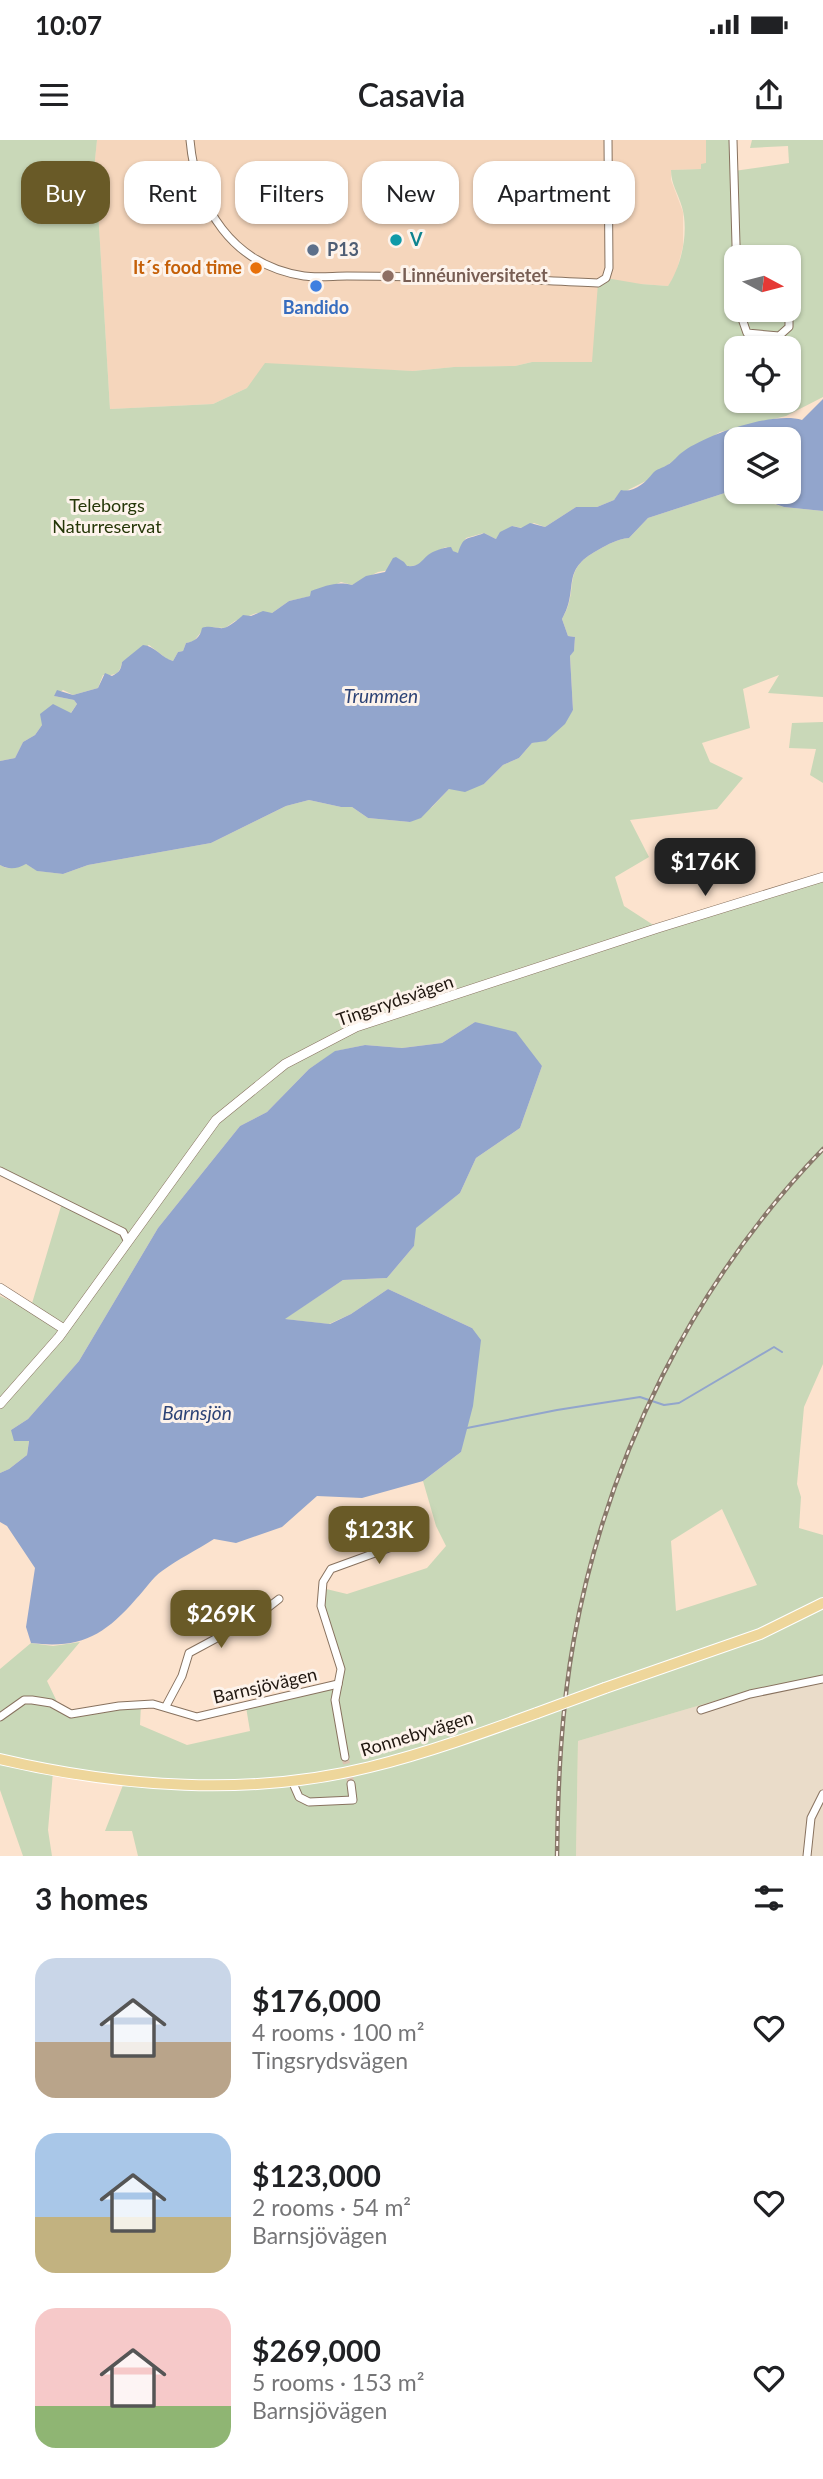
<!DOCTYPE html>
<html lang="en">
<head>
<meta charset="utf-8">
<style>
  :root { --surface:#fff; --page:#f2f2f2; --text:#202124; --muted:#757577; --accent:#695a27 }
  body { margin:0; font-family:Lato,sans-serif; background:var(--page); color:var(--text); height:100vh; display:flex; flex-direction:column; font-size:26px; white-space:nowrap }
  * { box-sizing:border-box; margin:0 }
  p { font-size:23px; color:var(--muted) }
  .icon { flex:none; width:38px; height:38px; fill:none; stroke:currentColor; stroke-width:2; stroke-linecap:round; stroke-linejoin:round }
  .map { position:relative; height:1716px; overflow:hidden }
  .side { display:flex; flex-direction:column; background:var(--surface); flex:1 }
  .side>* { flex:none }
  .banner { position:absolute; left:21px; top:21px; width:782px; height:63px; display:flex; gap:14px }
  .needle { width:46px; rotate:97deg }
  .tools { position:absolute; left:724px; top:105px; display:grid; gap:14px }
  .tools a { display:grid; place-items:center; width:77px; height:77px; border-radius:14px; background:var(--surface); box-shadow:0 2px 5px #0004; font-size:35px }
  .price { position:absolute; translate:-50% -60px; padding:0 16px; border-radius:14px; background:var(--accent); color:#fff; font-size:23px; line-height:46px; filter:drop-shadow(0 2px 4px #0008) }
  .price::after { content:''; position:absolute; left:50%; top:42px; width:21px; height:16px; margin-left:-10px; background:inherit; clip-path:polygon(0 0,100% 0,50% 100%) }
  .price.current { background:#222; color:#fff }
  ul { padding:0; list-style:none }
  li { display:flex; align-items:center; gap:21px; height:175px; padding:0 35px }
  li span { display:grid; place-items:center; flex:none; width:196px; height:140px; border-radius:21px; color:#555 }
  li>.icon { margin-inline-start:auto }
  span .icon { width:84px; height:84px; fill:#fffc; stroke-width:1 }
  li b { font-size:30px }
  h2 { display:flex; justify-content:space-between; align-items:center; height:84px; padding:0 35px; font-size:30px }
  .chip { padding:0 24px; border-radius:21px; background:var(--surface); box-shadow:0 2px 5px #0004; font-size:24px; line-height:63px }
  .chip.current { background:var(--accent); color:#fff }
  .status { display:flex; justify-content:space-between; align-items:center; height:49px; padding:0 35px; background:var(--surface); direction:ltr }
  .status svg { height:19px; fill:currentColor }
  header { display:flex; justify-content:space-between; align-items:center; height:91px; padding:0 35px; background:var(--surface); font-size:32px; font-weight:600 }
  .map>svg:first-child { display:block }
  .built { fill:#f5d6bc }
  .industrial { fill:#eadcc9 }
  .green { fill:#c9d8b8; fill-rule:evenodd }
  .water { fill:#92a5cc }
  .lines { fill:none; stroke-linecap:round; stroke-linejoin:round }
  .stream { stroke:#92a5cc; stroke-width:2 }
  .minor-tunnel { stroke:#dbc4b2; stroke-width:7; stroke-dasharray:7 3.5; stroke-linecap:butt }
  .minor-casing { stroke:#88725f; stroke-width:9 }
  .tertiary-casing { stroke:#88725f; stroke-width:10 }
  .primary-casing { stroke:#fff; stroke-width:12 }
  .minor { stroke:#fff; stroke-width:7 }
  .tertiary { stroke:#fff; stroke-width:9 }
  .primary { stroke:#eed69b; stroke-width:10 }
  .rail-casing { stroke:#88786a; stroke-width:4.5 }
  .rail { stroke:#fdf3eb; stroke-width:2; stroke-dasharray:5; stroke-linecap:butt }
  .primary-bridge-casing { stroke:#fff; stroke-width:12; stroke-linecap:butt }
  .primary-bridge { stroke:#eed69b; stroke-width:10 }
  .culture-dot { fill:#0f9aa8; stroke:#fdf3eb; stroke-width:2.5 }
  .service-dot { fill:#5c6f8a; stroke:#fdf3eb; stroke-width:2.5 }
  .food-dot { fill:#e8710a; stroke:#fdf3eb; stroke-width:2.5 }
  .education-dot { fill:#8d6e63; stroke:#fdf3eb; stroke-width:2.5 }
  .shop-dot { fill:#3f7fe0; stroke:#fdf3eb; stroke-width:2.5 }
  .labels { text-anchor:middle; stroke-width:6; stroke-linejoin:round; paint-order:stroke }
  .culture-label { font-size:18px; font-weight:bold; fill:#0d838f; stroke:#fdf3eb; text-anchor:start }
  .service-label { font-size:18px; font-weight:bold; fill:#4e5e75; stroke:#fdf3eb; text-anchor:start }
  .food-label { font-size:18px; font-weight:bold; fill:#c56008; stroke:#fdf3eb; text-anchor:end }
  .education-label { font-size:18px; font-weight:bold; fill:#785e54; stroke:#fdf3eb; text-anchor:start }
  .shop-label { font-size:18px; font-weight:bold; fill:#366cbe; stroke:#fdf3eb }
  .park-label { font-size:18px; fill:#253708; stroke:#fdf3eb }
  .street-label { font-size:18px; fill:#201710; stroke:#fdf3eb }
  .water-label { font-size:19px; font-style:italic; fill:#2d4376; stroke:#fdf3eb }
</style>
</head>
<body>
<div class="status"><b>10:07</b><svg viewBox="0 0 49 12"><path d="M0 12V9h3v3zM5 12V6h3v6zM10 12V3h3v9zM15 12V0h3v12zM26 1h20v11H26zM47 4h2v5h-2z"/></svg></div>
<header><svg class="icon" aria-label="menu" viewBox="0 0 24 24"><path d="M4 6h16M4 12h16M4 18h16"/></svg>Casavia<svg class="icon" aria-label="share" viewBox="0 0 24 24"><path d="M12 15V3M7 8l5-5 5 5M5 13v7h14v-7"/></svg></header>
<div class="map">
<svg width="823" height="1716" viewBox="0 0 823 1716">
  <rect width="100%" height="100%" fill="#fce3ce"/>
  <polygon class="built" points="97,0 706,0 706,24 701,29 671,30 671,40 683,72 683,106 676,134 668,146 641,144 592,222 532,222 515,226 454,227 413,231 357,229 247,248 213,264 110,269 95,20"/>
  <polygon class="industrial" points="823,1535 823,1716 576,1716 578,1601 735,1555"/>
  <g class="green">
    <path d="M0 0H97L95 20 110 269 213 264 247 248 265 223 413 231 454 227 515 226 532 222H592L598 143 606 138 641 144 668 146C682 125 689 91 682 67 678 53 671 44 671 30L701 29V24L706 23V0H733L734 31 789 23 788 6 750 8 752 0H823V257L786 276 720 292 664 327 650 339 618 355 614 360 597 367H576L545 387 534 383 522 388 512 386 496 399 484 393 466 398 458 414 446 407 430 414 424 422 418 425 378 432 352 445 341 442 311 456 289 461 272 473H257L235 481 225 488 205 487 194 501 186 503 183 511 178 512 173 521 167 519 149 505 122 522C120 534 115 536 103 535L98 548 73 555 63 550 54 556 74 560 77 564 70 574 60 569 42 585 35 595 23 602 15 618 0 621ZM737 117H789V166L795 180 786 170H737ZM737 208H789V261H737Z"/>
    <path d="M737 349V352H754L755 358 784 367 823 371V557L768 553 779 535 743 549 750 588 702 603 710 622 743 638 717 669 630 680 649 717 615 737 624 766 658 788 823 737V1224L804 1267 797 1344 801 1357 799 1388 823 1395V1535L735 1555 578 1601 576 1716H138L132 1691H105L125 1640 53 1632 48 1690 52 1716H23L0 1650V1529L31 1503 53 1506 80 1502 47 1541 61 1570 71 1574 141 1564 140 1585 187 1605 250 1591 246 1567 338 1544 341 1536 321 1466 322 1448 347 1454 427 1428 446 1406 436 1386 423 1341 461 1312 472 1188 388 1149 351 1174 329 1184 284 1179 343 1140 387 1138 414 1106 415 1088 460 1053 476 1018 520 988 542 926 475 882 442 903 402 908 365 905 336 911 309 929 267 972 240 986 158 1088 79 1221 28 1279 11 1290 29 1300 27 1315 9 1329 0 1333V1156L30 1170 62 1063 0 1028V725L6 728 26 724 38 731 63 734 88 725 211 703 286 666 309 660 341 667H352L368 678 410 682 432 667 449 649 484 644 503 625 519 618 532 603 546 600 573 570 570 516 574 510 575 497 568 496 562 479C581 448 559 431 598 410 609 404 617 399 629 398L648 378ZM722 1369 757 1445 676 1471 671 1401Z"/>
    <polygon points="823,582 823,643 810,635 816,609 789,608 792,583"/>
  </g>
  <g class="water">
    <path d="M823 259V371L784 367 755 357 754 352H789V299H737V349L648 378 629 398C617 399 609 404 598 410 559 431 580 448 562 479L568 496 575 497 574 511 570 516 573 570 565 584 546 601 532 603 519 618 503 625 484 644 465 652 449 649 421 678 410 682 368 678 352 667H341L309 660 286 666 211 703 88 725 63 734 37 731 26 724C17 729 9 730 0 725V621L15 618 23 602 35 595 42 585 40 574 53 564 71 573 77 564 74 560 54 556 57 550 73 555 98 548 105 533 112 536C120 532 121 529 122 522L143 505C155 506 162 518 173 521L178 512 183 511 186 503C195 501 200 498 202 488 210 485 217 489 224 488 229 487 240 478 243 475L251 476 263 471 272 473 289 461 310 456 311 451C326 446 336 441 352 445L366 436 385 432 393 418 396 417 404 422 407 426C419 427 420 422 428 415 433 411 445 407 451 407L453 411 458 413C464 394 468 400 484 393L496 399 500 392 512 386 521 388 530 383 545 387 576 367H597L614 360 621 350C634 353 645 343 653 333 656 329 663 328 667 325 674 322 677 315 684 311 708 294 774 271 802 280Z"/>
    <path d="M475 882 516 892 542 926 520 988 476 1018 460 1053 416 1088 414 1106 387 1138 343 1140 285 1179 330 1184 351 1174 388 1149 472 1188 481 1200 473 1266 461 1312 423 1341 362 1358 317 1356 282 1387 236 1403 214 1399C197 1410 178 1419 162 1431 152 1438 145 1450 136 1459 104 1496 80 1509 31 1503L26 1487 35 1428 7 1386 0 1382V1333L9 1329 27 1315 29 1301H14L11 1290 28 1279 79 1221 158 1088 240 986 267 972 309 929 335 911 365 905 402 908 442 903Z"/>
  </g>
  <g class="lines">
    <polyline class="stream" points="467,1288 557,1270 640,1257 664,1265 679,1263 774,1207 782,1212"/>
    <polyline class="minor-tunnel" points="345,1617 351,1644"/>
    <defs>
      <g id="minor">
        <path d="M190 0C196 67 232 125 304 136 318 138 333 136 347 136 377 136 407 137 438 137 491 137 545 141 598 143L606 138 609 128 608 0"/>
        <polyline points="733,0 737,139"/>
        <polyline points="739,170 747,193 779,196 789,187 789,175 786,170"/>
        <polyline points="0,1031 123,1092 127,1100"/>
        <polyline points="166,1566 182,1536 189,1513 256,1477 279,1459"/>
        <polyline points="701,1570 750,1554 823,1539"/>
        <polyline points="0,1577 24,1560 32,1560 51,1563 71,1574 119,1566 153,1564 197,1577 338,1544"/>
        <polyline points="345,1617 335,1560 341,1529 321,1466 323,1442 331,1429 408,1401"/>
        <polyline points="292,1641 299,1657 309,1662 353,1660 351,1644"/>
        <polyline points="807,1716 811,1678 823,1654"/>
      </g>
      <g id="tertiary">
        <polyline points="0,1148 64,1189"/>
        <polyline points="0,1264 59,1197 216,980 285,924 356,887 658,788 823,737"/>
      </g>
      <g id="primary">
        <polyline points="605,1548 760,1494 823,1463"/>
        <path d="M0 1619C119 1647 250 1657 370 1627 427 1613 482 1593 537 1573"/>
      </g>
    </defs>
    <use href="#minor" class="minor-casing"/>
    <use href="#tertiary" class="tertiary-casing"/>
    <use href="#primary" class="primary-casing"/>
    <use href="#minor" class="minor"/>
    <use href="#tertiary" class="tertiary"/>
    <use href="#primary" class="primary"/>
    <defs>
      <path id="rail" d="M557 1716C558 1643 561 1571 574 1499 607 1317 694 1142 823 1009"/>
    </defs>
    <use href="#rail" class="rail-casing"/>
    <use href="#rail" class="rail"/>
    <defs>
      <polyline id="primary-bridge" points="537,1573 605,1548"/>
    </defs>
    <use href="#primary-bridge" class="primary-bridge-casing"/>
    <use href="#primary-bridge" class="primary-bridge"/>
  </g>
  <circle class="culture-dot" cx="396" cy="100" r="7"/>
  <circle class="service-dot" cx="313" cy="110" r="7"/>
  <circle class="food-dot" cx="256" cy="128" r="7"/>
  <circle class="education-dot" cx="388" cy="136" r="7"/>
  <circle class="shop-dot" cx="316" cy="146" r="7"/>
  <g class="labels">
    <g class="culture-label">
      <text x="410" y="106">V</text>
    </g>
    <g class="service-label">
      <text x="327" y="116">P13</text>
    </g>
    <g class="food-label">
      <text x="242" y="134">It´s food time</text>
    </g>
    <g class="education-label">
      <text x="402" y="142">Linnéuniversitetet</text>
    </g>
    <g class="shop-label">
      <text x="316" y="174">Bandido</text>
    </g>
    <g class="park-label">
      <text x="107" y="372">Teleborgs<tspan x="107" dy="21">Naturreservat</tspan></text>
    </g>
    <g class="street-label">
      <text transform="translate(395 861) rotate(-19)" y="6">Tingsrydsvägen</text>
      <text transform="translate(265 1546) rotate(-13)" y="6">Barnsjövägen</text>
      <text transform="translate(417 1594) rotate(-17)" y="6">Ronnebyvägen</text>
    </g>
    <g class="water-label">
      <text x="381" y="563">Trummen</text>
      <text x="197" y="1280">Barnsjön</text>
    </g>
  </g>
</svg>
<div class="tools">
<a><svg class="needle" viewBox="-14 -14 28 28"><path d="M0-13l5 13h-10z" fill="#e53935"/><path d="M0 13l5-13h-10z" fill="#757577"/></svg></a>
<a><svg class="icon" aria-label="locate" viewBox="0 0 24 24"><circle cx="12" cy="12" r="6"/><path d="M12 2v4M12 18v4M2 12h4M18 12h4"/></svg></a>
<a><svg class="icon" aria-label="layers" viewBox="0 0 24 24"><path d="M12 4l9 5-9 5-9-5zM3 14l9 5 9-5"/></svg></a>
</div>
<b class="price current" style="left:705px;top:758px">$176K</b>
<b class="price" style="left:379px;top:1426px">$123K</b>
<b class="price" style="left:221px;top:1510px">$269K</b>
<div class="banner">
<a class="chip current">Buy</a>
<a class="chip">Rent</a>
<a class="chip">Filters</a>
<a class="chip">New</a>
<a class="chip">Apartment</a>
</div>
</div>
<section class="side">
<h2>3 homes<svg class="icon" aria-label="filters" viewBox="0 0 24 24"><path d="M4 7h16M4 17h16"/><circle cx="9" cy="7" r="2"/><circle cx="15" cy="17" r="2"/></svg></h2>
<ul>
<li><span style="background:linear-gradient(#c9d6e8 60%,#b9a48a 0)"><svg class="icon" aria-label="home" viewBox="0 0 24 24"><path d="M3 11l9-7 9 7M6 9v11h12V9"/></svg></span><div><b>$176,000</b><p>4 rooms · 100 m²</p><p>Tingsrydsvägen</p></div><svg class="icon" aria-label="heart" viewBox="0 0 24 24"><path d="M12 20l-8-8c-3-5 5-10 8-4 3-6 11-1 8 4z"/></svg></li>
<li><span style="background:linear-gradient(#a9c7e8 60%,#c2b280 0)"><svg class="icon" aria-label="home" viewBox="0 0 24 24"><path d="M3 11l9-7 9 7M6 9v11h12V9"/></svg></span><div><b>$123,000</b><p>2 rooms · 54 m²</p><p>Barnsjövägen</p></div><svg class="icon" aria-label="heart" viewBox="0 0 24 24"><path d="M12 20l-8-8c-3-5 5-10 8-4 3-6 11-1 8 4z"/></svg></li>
<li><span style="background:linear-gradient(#f6c9c9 70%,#8fb573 0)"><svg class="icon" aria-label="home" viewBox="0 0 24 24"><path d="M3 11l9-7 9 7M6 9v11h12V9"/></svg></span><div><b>$269,000</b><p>5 rooms · 153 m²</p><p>Barnsjövägen</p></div><svg class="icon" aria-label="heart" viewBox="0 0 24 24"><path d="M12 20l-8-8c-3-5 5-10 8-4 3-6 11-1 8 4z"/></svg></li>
</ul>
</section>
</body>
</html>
